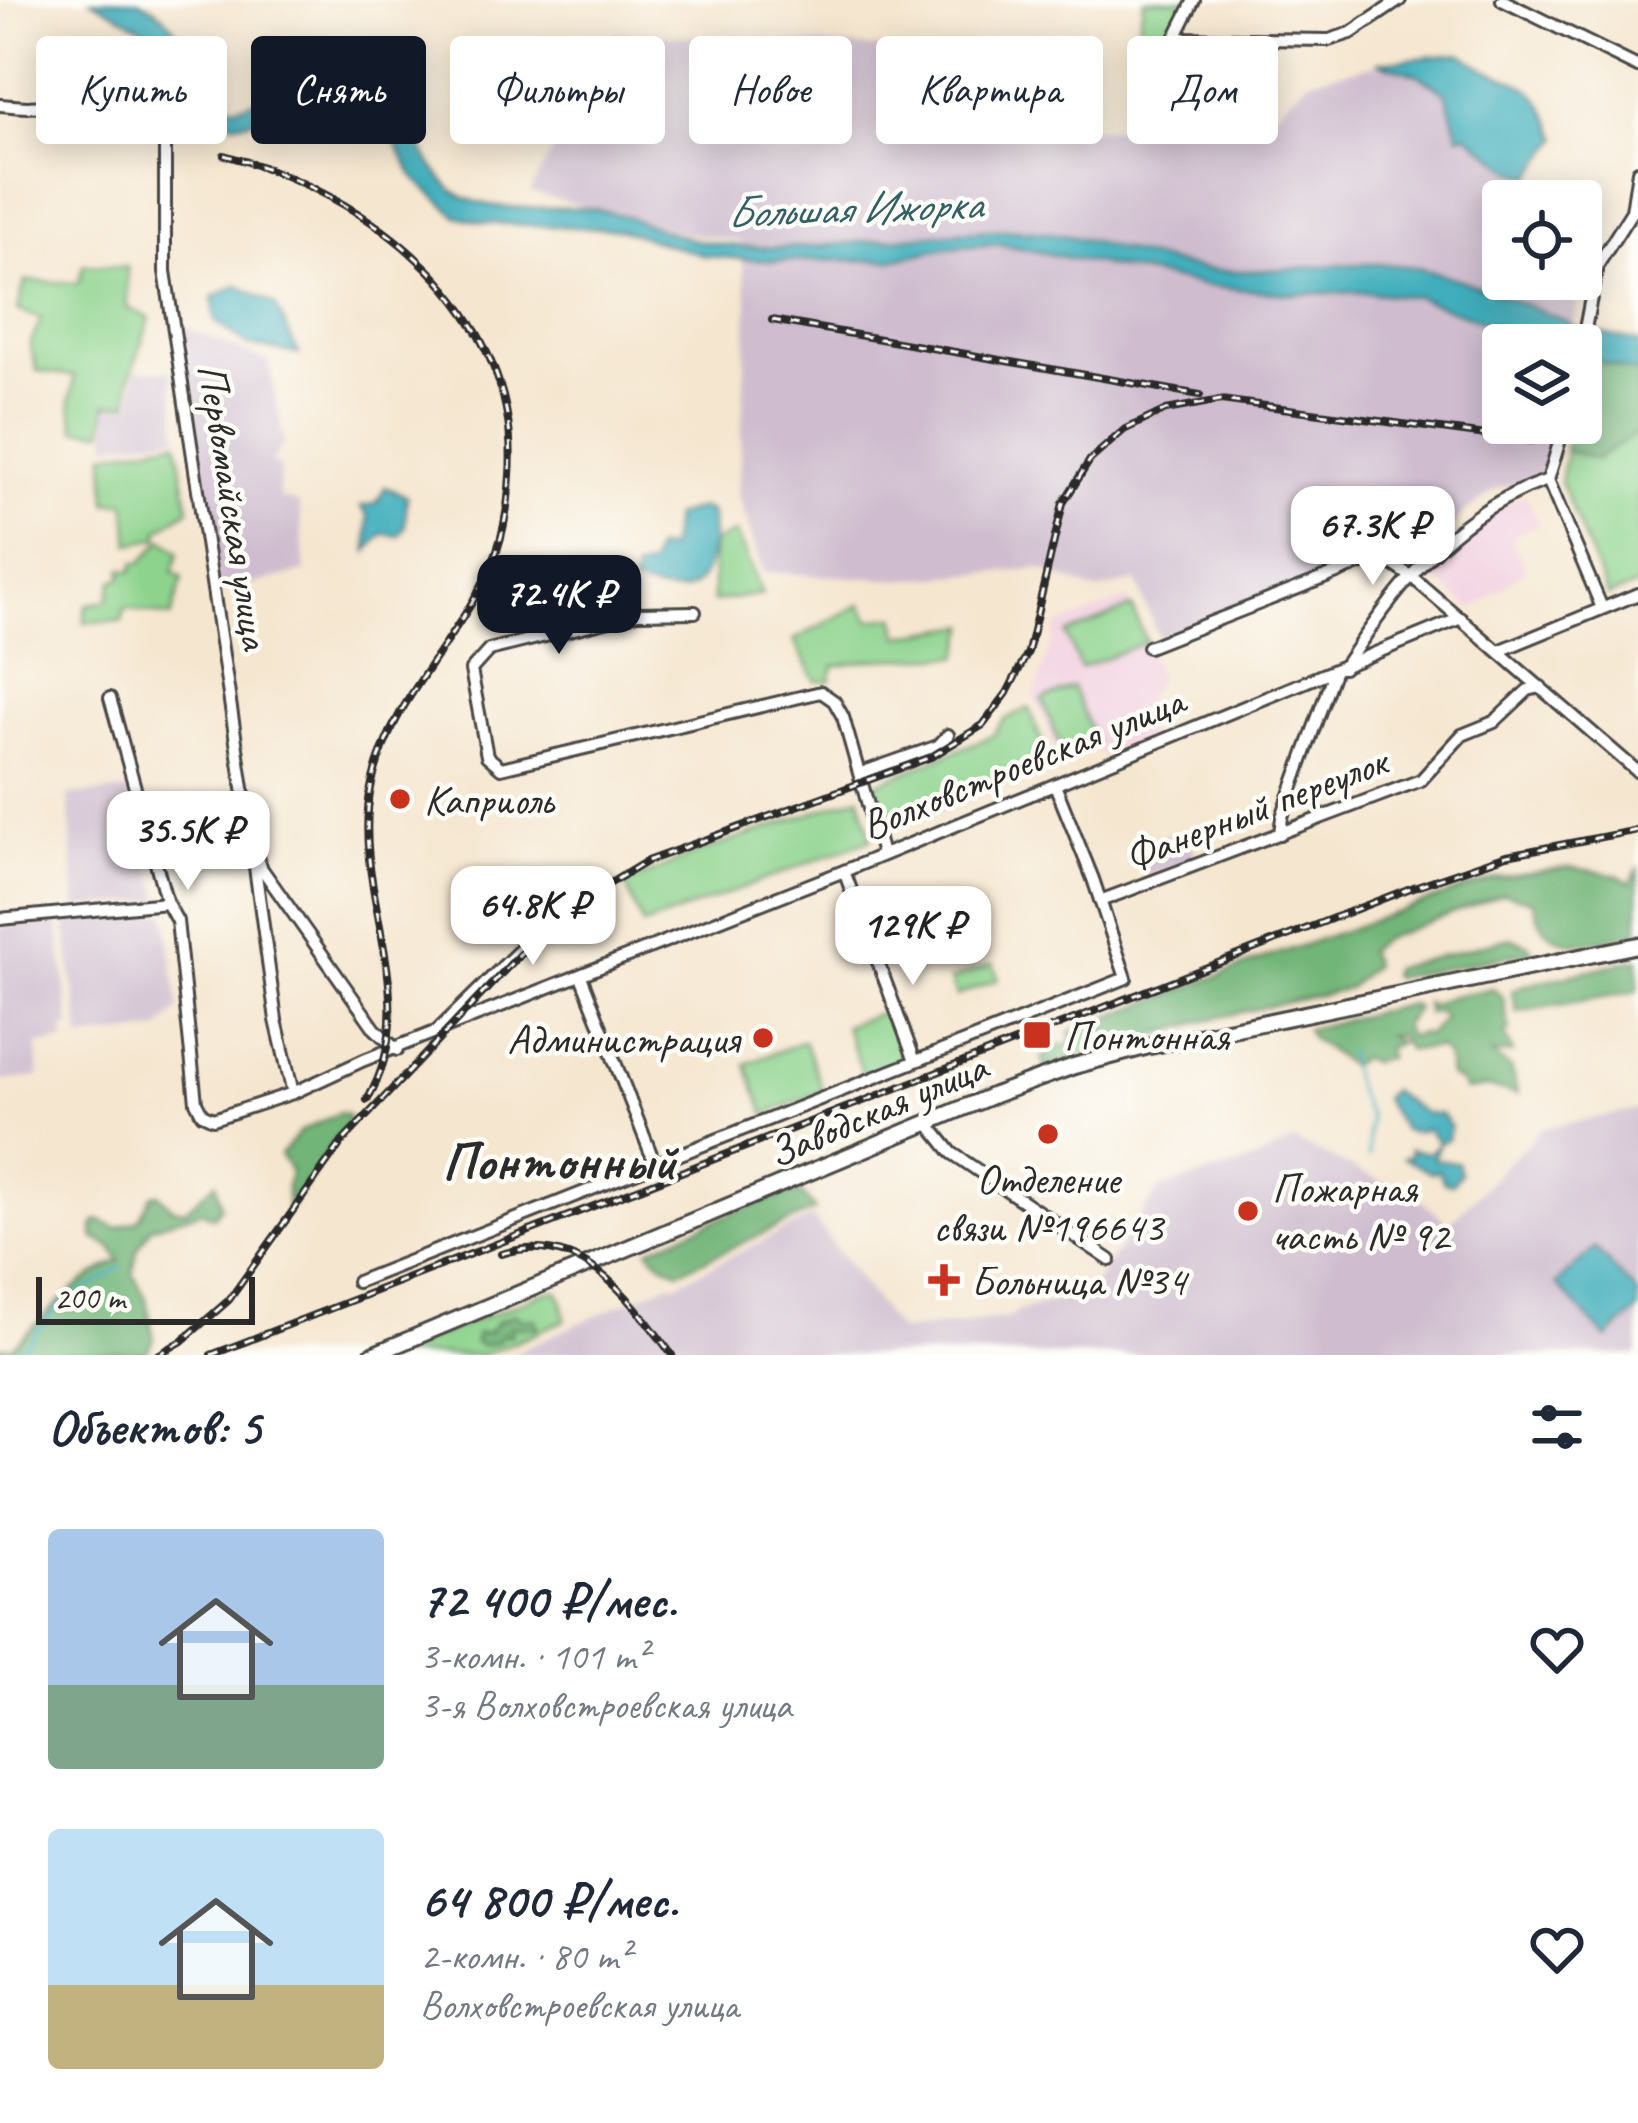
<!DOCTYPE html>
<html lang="ru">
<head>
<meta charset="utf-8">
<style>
  :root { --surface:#fff; --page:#f6f6f7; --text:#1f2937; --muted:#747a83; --accent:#111827 }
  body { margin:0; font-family:Caveat,sans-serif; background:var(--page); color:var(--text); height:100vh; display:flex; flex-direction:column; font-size:45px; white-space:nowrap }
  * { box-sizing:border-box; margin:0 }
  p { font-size:39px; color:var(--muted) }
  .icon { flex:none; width:66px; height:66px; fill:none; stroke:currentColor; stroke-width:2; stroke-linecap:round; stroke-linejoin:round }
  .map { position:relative; height:1355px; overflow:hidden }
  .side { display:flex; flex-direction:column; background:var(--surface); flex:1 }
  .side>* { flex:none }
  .guide { position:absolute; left:36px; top:36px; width:1566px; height:108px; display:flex; gap:24px }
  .tools { position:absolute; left:1482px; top:180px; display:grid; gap:24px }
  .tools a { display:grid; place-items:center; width:120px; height:120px; border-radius:12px; background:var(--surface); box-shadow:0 6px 30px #0003; font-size:60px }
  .scale { position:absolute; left:36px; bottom:30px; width:219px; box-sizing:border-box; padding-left:12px; border:6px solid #2b2b2b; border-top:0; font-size:33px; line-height:42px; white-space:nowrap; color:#2b2b2b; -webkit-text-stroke:9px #fdfcf7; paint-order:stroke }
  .price { position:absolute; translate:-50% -102px; padding:0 27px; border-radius:24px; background:#fff; color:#222; font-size:39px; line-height:78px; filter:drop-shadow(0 3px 6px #0008) }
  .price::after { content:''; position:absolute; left:50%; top:72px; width:36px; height:27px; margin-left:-18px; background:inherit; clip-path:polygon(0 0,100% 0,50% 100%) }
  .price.active { background:var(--accent); color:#fff }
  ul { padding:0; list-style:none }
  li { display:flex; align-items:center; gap:36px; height:300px; padding:0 48px }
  li span { display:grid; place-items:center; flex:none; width:336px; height:240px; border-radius:12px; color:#555 }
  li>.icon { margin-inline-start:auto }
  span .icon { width:144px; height:144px; fill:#fffc; stroke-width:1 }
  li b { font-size:51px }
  h2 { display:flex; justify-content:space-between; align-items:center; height:144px; padding:0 48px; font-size:51px }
  .tag { padding:0 42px; border-radius:12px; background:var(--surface); box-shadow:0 6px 30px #0003; font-size:42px; line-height:108px }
  .tag.active { background:var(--accent); color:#fff }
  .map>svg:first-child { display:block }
  .built { fill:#f2cfe0 }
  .industrial { fill:#cfbdcf }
  .green { fill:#8dd38d; stroke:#5c7f5c; stroke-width:3 }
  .forest { fill:#72b578; stroke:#4e7052; stroke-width:3 }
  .water { fill:#3faebc; stroke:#356c74; stroke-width:3 }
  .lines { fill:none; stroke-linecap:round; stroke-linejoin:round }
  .stream { stroke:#3faebc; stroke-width:3 }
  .minor-casing { stroke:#494744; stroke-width:16 }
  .major-casing { stroke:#494744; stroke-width:20 }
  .minor { stroke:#fff; stroke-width:10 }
  .major { stroke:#fff; stroke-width:14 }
  .rail-casing { stroke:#2b2b2b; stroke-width:8 }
  .rail { stroke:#fdfcf7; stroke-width:3; stroke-dasharray:9; stroke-linecap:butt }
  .poi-dot { fill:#c8321e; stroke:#fdfcf7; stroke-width:4.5 }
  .labels { text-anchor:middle; stroke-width:9; stroke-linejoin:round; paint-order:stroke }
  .street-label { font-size:42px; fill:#2b2b2b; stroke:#fdfcf7 }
  .poi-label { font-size:42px; fill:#2b2b2b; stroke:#fdfcf7; text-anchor:start }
  .water-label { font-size:45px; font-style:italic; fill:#335f65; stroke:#fdfcf7 }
  .district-label { font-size:54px; font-weight:bold; fill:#2b2b2b; stroke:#fdfcf7 }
</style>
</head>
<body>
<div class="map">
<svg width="1638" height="1355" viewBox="0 0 1638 1355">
  <rect width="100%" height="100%" fill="#fdfcf7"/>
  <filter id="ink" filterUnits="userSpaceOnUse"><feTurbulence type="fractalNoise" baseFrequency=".00833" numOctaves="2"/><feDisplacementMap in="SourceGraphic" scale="24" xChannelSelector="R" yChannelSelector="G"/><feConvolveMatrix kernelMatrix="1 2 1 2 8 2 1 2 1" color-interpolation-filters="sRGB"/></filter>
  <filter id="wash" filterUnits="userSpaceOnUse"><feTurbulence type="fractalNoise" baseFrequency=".004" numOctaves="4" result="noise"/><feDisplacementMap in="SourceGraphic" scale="48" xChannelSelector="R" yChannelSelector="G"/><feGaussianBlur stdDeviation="2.7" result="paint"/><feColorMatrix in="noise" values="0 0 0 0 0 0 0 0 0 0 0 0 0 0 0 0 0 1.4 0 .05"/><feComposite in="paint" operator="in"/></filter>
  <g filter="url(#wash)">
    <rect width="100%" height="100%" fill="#f5e6cf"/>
    <g class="built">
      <polygon points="1526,494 1539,525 1511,537 1526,570 1472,610 1428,573 1463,533 1488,514"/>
      <polygon points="1128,598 1159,678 1139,710 1149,736 1101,757 1096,746 1062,761 1034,697 1057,626"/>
    </g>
    <g class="industrial">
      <polygon points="616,32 904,50 1000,64 1039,112 1079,129 1264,124 1308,80 1373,65 1404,69 1443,89 1458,137 1466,135 1549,201 1503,201 1503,279 1581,279 1581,227 1592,236 1569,345 1503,345 1503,423 1554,423 1542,474 1492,491 1458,519 1414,570 1315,502 1300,526 1349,565 1159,639 1136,581 1096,591 1040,569 898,580 763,572 738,495 748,305 740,241 685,233 530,192"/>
      <polygon points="184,327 268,361 284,442 271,464 280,465 279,498 299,503 305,572 219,592"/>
      <polygon points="136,370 171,371 178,436 108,444 107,406 132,406"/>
      <polygon points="128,791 161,900 76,908 68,795"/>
      <polygon points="1186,829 1197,859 1146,878 1135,848"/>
      <polygon points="142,911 166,914 179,1009 159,1030 81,1039 65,920"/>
      <polygon points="58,920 70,1027 64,1028 65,1041 37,1045 39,1077 0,1081 0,927"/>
      <polygon points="1638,1110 1638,1355 509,1355 668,1283 675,1284 812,1217 898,1331 1009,1318 1019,1311 1089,1292 1160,1188 1253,1161 1294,1141 1421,1200 1449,1223 1542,1128"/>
    </g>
    <g class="green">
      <polygon points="1144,0 1189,0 1170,36 1137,37"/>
      <polygon points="1256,44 1257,55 1184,96 1138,103 1140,46"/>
      <polygon points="83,265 127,267 127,308 150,318 130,378 129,403 106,404 104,431 76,430 70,401 75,376 37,371 30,345 41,319 18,310 25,281 79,283"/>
      <polygon points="1588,358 1638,373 1638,585 1608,596 1560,481 1573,423 1581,423 1581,388"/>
      <polygon points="177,441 189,509 159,530 159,538 130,544 126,502 107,503 105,454"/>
      <polygon points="736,533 762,594 713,602 713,543"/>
      <polygon points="163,539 179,552 173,572 183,578 171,617 125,608 122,621 84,622 86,605 108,600 113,581 122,578 122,569 132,571 135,562 141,563"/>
      <polygon points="861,604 870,620 896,617 899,636 968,625 959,656 875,659 834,666 830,681 815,680 794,640"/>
      <polygon points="1132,607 1146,642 1080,668 1066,634"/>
      <polygon points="1072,687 1095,742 1064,755 1042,700"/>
      <polygon points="1029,708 1050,764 880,831 870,786 992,736 1004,720"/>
      <polygon points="860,796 871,839 643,926 625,884 695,854"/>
      <polygon points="993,964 999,979 956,996 950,980"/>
      <polygon points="890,1009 910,1059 864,1077 845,1026"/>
      <polygon points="804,1041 823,1091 765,1114 746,1064"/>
      <polygon points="557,1291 563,1302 565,1320 483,1355 391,1355 545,1292"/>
    </g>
    <g class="forest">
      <polygon points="1588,358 1638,373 1638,432 1596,459 1565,450 1571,423 1581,423 1581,384"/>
      <path d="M1569 867 1617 875 1630 883 1638 869V931C1594 942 1546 961 1533 901L1504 893 1383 939 1367 950 1373 965 1347 989 1206 1020 1045 1069 1042 1058 1050 1048 1073 1043 1070 1032 1266 958 1495 878Z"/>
      <polygon points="1510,937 1529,945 1532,951 1394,978 1391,975 1392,969"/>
      <polygon points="1638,959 1638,991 1517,1012 1512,991 1522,986"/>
      <path d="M1493 988 1503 997 1509 1031 1504 1033 1513 1053 1491 1054 1510 1068 1518 1094 1487 1087 1465 1090 1461 1082 1450 1077 1447 1057 1439 1048 1408 1050 1398 1035H1388L1399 1043 1386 1048 1388 1058 1370 1063 1362 1058 1350 1066 1311 1038 1307 1029 1411 1004 1416 1008 1403 1026 1408 1037 1421 1033 1427 1036 1444 1019 1439 1012 1427 1013 1425 1003 1433 1005C1448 993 1475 994 1493 988Z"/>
      <polygon points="339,1113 346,1114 349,1120 288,1209 286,1186 291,1171 280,1155 300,1132"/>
      <path d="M216 1182 221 1206 213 1217 201 1211 151 1227 137 1250 133 1273 146 1298 154 1339 148 1352 0 1355V1348L12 1347C47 1315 75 1280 120 1261L111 1247 94 1238V1225L98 1220 117 1228 138 1220 152 1195 159 1194 172 1208 185 1210Z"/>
      <path d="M801 1193 815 1210 680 1271C666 1267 656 1261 649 1249 688 1233 761 1196 801 1193Z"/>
      <polygon points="515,1314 522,1319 535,1319 538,1327 511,1327 511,1335 501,1335 498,1341 483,1346 475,1343 477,1334 488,1333 498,1321"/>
    </g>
    <g class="water">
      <path d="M92 0C107 0 126 0 139 1 185 17 194 81 233 106 269 103 296 67 332 68 405 70 408 153 454 191 484 215 549 205 587 208 627 212 662 233 700 241 802 261 907 230 1009 230 1075 229 1138 260 1204 269 1262 276 1319 263 1376 264 1438 264 1502 297 1559 318L1577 328 1638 342V373L1588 358 1581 354V345H1556L1503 329 1417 297 1364 292 1291 294 1207 286 999 244 946 248 892 260 771 261 705 256 618 229 483 223 457 216 415 179 371 97C306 65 267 145 208 116L151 33Z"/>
      <path d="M1460 54C1470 57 1475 65 1485 69 1537 90 1535 87 1559 138L1531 178 1514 171 1466 134 1459 136 1446 93 1417 74 1377 62Z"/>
      <polygon points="238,285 275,305 299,354 247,345 215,321 213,297"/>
      <polygon points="385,487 407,496 405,527 399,536 382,534 368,551 368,516 361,507 377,503"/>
      <path d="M700 508 710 512C715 537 712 584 683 591 667 595 648 587 633 584L635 570 650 566 655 549 670 548 674 516Z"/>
      <polygon points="1391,1091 1424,1113 1441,1114 1450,1126 1448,1139 1439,1143 1433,1159 1457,1162 1460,1173 1452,1184 1444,1182 1438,1170 1431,1173 1404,1158 1410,1156 1410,1150 1428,1153 1439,1143 1427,1129 1415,1132 1403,1130 1383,1098"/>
      <polygon points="1595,1248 1638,1294 1638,1310 1607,1338 1556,1284"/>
    </g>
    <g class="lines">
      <g class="stream">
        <polyline points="1347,1051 1356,1089 1369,1117 1368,1157"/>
        <polyline points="17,1355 58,1307 122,1267"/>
      </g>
    </g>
  </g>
  <g filter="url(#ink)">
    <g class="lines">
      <defs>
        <g id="minor">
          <polyline points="1194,0 1175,38 1329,40 1351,33 1400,0"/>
          <polyline points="1502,0 1638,67"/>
          <path d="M0 105C20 107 39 109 58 102 87 93 107 65 139 80L155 99 165 129V271L251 841 262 869 375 1029 397 1050"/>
          <polyline points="1581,350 1597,266 1632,211 1638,171"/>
          <polyline points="1548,480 1602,608"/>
          <polyline points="1548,480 1565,423"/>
          <polyline points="1310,509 1412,577 1638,772"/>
          <polyline points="695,612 638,613 489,650 471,670 487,756 501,768 821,692 834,701 843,717 882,854"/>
          <polyline points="1148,647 1380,556"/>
          <polyline points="1499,651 1638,594"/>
          <path d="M1343 668C1397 588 1453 511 1548 480"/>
          <polyline points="110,698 167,903 177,921 196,1102 202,1114 213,1119 293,1093 364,1060 844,871 1461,618"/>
          <polyline points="861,773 938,746 948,735"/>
          <polyline points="1280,834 1282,817 1334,672"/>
          <polyline points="254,860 276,1020 293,1093"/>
          <polyline points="844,871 915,1061"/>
          <polyline points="1100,901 1421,780 1462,735 1494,722 1528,690 1541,687"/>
          <polyline points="0,919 167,903"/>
          <polyline points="581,976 655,1164"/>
          <polyline points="439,1029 582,889"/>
          <polyline points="928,1123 952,1153 1110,1260"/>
          <polyline points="357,1282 1126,978 1093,879 1055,785"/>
        </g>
        <polyline id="major" points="372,1355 994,1095 1074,1066 1145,1047 1638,945"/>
      </defs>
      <use href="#minor" class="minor-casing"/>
      <use href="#major" class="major-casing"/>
      <use href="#minor" class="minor"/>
      <use href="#major" class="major"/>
      <defs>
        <g id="rail">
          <path d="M224 155C369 193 522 310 510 475 508 510 503 541 488 573 453 646 387 706 371 788 350 893 427 1000 367 1100"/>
          <polyline points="772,320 1200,395"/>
          <path d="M501 1254C582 1229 630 1298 672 1355"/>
          <polyline points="158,1355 182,1341 229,1300 342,1142 520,954 584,899 647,861 931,757 983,725 1007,693 1028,652 1063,503 1090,460 1124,430 1166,410 1221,400 1532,441"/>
          <polyline points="211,1355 1408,889 1507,855 1638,830"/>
        </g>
      </defs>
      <use href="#rail" class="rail-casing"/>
      <use href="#rail" class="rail"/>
    </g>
  </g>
  <g class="poi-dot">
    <circle cx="400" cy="799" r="12"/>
    <rect x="1022" y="1020" width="30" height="30" rx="6"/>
    <circle cx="763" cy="1038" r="12"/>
    <circle cx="1048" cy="1134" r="12"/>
    <circle cx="1248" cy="1211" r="12"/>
    <path d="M938 1262h12v12h12v12h-12v12h-12v-12h-12v-12h12z"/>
  </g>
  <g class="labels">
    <g class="street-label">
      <text transform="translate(235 506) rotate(81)" y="15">Первомайская улица</text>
      <text transform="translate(1022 762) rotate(-22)" y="15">Волховстроевская улица</text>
      <text transform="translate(1255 808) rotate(-21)" y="15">Фанерный переулок</text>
      <text transform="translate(877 1109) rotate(-23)" y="15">Заводская улица</text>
    </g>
    <g class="poi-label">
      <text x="424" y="814">Каприоль</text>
      <text x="1064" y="1050">Понтонная</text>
      <text x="739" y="1053" text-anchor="end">Администрация</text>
      <text x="1048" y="1193" text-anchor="middle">Отделение<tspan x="1048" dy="48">связи №196643</tspan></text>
      <text x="1272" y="1202">Пожарная<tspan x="1272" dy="48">часть № 92</tspan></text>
      <text x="971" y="1295">Больница №34</text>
    </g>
    <g class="water-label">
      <text transform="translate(854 207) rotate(-2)" y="16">Большая Ижорка</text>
    </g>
    <g class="district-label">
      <text x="559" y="1179">Понтонный</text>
    </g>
  </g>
</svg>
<div class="tools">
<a><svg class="icon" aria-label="locate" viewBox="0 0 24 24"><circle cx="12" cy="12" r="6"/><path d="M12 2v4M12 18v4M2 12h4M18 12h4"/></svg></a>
<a><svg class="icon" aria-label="layers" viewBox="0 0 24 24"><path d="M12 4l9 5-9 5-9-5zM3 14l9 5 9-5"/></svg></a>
</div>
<div class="scale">200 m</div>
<b class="price" style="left:1373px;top:588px">67.3K ₽</b>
<b class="price active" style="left:559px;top:657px">72.4K ₽</b>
<b class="price" style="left:188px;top:893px">35.5K ₽</b>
<b class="price" style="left:533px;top:968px">64.8K ₽</b>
<b class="price" style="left:913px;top:988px">129K ₽</b>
<div class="guide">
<a class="tag">Купить</a>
<a class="tag active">Снять</a>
<a class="tag">Фильтры</a>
<a class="tag">Новое</a>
<a class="tag">Квартира</a>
<a class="tag">Дом</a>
</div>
</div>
<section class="side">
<h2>Объектов: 5<svg class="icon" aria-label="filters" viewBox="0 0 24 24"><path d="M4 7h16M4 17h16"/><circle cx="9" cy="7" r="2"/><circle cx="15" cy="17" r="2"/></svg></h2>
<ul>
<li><span style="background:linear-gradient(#a9c7e8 65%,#7fa58c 0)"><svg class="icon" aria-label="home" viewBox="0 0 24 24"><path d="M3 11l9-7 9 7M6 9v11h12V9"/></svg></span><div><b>72 400 ₽/мес.</b><p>3-комн. · 101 m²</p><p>3-я Волховстроевская улица</p></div><svg class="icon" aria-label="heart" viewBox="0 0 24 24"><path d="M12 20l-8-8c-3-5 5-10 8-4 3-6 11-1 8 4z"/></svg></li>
<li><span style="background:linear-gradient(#bfe0f5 65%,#c2b280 0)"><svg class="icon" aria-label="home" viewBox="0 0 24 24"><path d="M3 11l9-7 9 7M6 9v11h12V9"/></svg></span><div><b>64 800 ₽/мес.</b><p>2-комн. · 80 m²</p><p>Волховстроевская улица</p></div><svg class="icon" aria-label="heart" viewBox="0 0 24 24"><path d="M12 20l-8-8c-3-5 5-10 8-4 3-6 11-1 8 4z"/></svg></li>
</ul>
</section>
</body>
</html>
